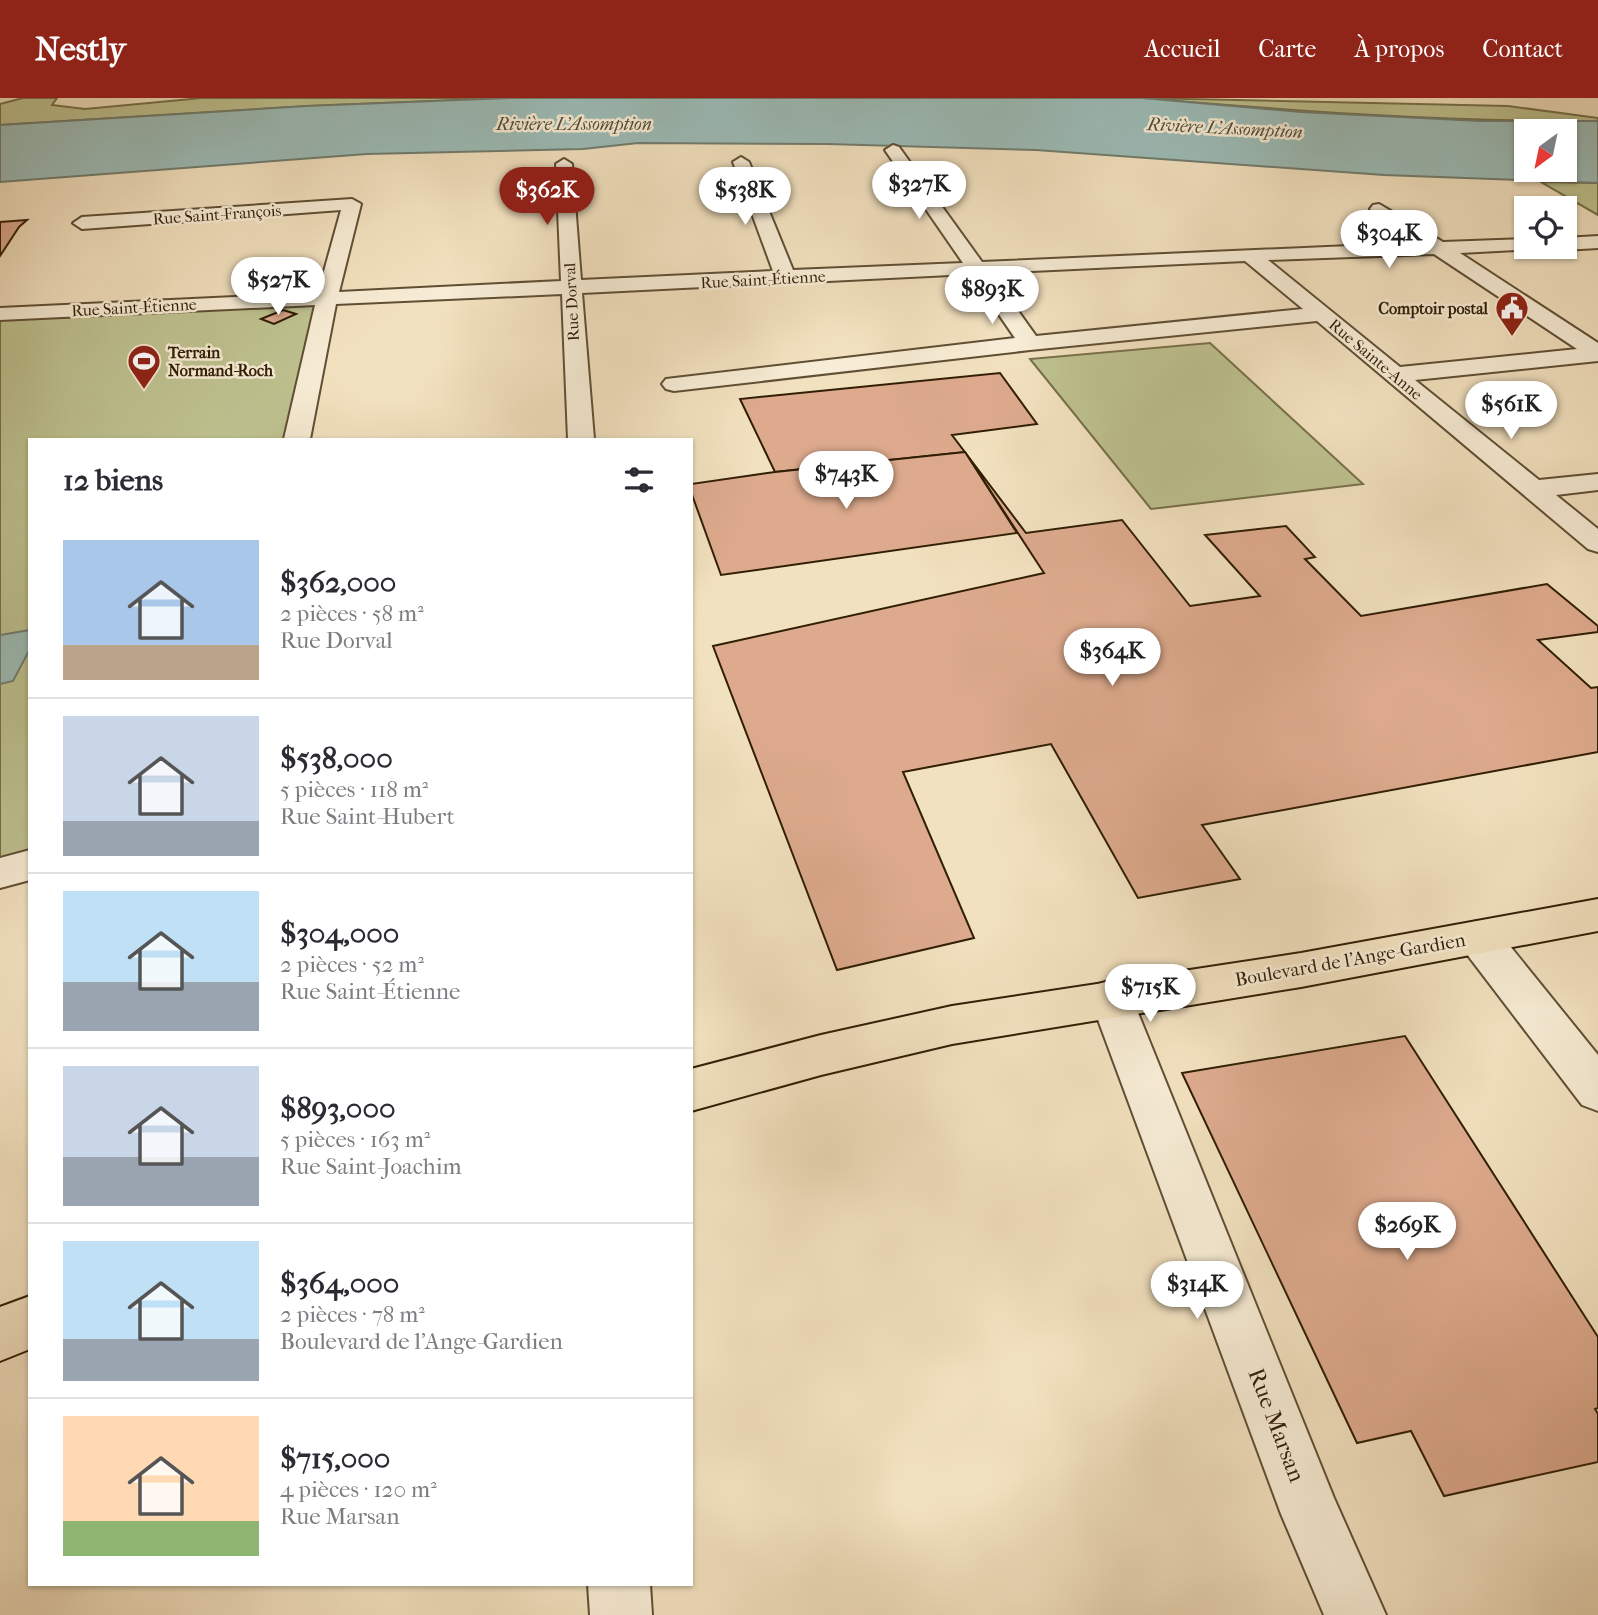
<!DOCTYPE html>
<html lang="fr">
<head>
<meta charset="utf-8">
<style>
  :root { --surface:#fff; --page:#f2f2f3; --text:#2b2b33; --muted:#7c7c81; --line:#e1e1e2; --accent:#8f2418 }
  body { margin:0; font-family:"IM FELL French Canon",serif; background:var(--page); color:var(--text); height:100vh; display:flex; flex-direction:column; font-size:26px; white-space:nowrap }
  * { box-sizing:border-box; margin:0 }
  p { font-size:23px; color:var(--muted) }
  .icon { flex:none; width:38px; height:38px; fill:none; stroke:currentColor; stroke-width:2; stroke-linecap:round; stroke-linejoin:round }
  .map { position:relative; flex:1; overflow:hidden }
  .side { position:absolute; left:28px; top:340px; width:665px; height:1148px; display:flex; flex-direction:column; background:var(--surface); border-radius:0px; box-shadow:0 2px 5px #0004 }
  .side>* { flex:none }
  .needle { width:46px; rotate:213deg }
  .fabs { position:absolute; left:1514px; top:21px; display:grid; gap:14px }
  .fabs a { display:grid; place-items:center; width:63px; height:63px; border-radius:0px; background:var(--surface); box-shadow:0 2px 5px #0004; font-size:35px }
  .price { position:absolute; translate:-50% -60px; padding:0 16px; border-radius:24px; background:#fff; color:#222; font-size:23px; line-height:46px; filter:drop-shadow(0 2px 4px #0008) }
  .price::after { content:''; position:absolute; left:50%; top:42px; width:21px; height:16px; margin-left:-10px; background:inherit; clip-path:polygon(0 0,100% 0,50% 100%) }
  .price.active { background:var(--accent); color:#fff }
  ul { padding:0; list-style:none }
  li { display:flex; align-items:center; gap:21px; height:175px; padding:0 35px }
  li+li { border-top:2px solid var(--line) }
  li span { display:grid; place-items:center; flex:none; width:196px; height:140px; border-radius:0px; color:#555 }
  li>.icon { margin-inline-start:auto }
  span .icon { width:84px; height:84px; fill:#fffc; stroke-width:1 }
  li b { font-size:30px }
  h2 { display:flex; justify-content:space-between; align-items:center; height:84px; padding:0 35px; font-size:30px }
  header { display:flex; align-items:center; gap:42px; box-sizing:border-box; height:98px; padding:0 35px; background:var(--accent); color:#fff }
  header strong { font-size:33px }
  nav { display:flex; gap:38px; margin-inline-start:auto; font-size:24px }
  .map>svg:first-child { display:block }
  .green { fill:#bec290; stroke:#77704a; stroke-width:2 }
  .water { fill:#9cbcb7; stroke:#717d70; stroke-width:2; fill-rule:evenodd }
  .building { fill:#ddaa8d; stroke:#301e05; stroke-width:2 }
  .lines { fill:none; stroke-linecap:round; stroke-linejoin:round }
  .minor-casing { stroke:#604f34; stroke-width:4 }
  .major-casing { stroke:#301e05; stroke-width:4 }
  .minor { fill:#f7ecd5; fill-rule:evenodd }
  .major { fill:#f2e1bf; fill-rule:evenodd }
  .labels { text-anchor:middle; stroke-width:5; stroke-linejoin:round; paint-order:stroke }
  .far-street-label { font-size:16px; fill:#301e05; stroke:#f7ecd5 }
  .far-poi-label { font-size:16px; font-weight:bold; fill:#301e05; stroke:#f7ecd5; text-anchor:end }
  .far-water-label { font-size:18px; font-style:italic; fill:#504d3a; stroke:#f7ecd5 }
  .street-label { font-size:19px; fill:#301e05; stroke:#f7ecd5 }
  .near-street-label { font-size:23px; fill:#301e05; stroke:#f7ecd5 }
</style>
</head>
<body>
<header>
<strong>Nestly</strong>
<nav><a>Accueil</a><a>Carte</a><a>À propos</a><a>Contact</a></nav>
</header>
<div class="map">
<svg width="1598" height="1517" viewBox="0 0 1598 1517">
  <rect width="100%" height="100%" fill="#f2e1bf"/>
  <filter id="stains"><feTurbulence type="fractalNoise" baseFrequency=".00286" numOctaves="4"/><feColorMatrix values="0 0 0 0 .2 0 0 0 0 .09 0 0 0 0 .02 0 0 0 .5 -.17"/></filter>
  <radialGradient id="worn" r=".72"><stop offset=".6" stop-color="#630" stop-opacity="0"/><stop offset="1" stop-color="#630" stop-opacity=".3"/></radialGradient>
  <g class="green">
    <polygon points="23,0 57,0 52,7 85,11 202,0 509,0 307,8 0,27 0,6"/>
    <path d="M1142 0 1508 8 1598 20V23C1445 24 1294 13 1142 0Z"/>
    <polygon points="1541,84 1598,85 1598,117"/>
    <polygon points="327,200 297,341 30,341 30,767 0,775 0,216"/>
    <polygon points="1210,245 1363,386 1151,411 1030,261"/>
  </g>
  <g class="water">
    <path d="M509 0H1142L1301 14 1480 23H1598V85L1384 77 1036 52 828 46 638 45 583 51 367 56 0 84V27L307 8ZM1526 33H1564V72H1526Z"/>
    <polygon points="30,532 30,551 13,583 0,586 0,537"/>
  </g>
  <g class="building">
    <polygon points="27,122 19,129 0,158 0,124"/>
    <polygon points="283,212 296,216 274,226 261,221"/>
    <polygon points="1000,275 1037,326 952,337 1026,435 1122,422 1190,508 1260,498 1205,437 1286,428 1315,459 1305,461 1361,518 1547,486 1598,528 1598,534 1538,542 1591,590 1598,589 1598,654 1202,727 1240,781 1138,800 1051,646 903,674 974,840 837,872 713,548 1044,475 965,354 775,374 740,301"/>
    <polygon points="965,354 1017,435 721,477 691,394 691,386 775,374"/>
    <polygon points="1405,938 1598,1239 1598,1310 1595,1311 1598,1316 1598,1364 1444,1398 1411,1333 1357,1345 1182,975"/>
  </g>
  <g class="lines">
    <defs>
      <g id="minor">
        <path d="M893 47 899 49 982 164 1418 145 1373 115 1370 111 1373 107 1379 106 1443 144 1526 141V149H1534L1533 151 1460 155 1598 245V263L1415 282 1539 382 1598 376V392L1556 397 1598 431V454L1588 451 1317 223 1030 252 674 293 666 291 662 286 666 281 1015 240 971 176 582 195 594 341H568L562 196 336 206 310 341H284L315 207 0 222V210L318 195 341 112 82 131 73 125 82 119 352 101 361 106 339 194 561 183 556 66 564 61 572 66 581 182 773 173 733 64 741 59 749 64 793 172 963 165 885 52ZM1434 156 1577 251 1400 269 1268 162ZM1245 163 1303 211 1036 238 991 175Z"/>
        <polygon points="1598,138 1598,150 1564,152 1556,149 1564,149 1564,140"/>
        <polygon points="30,752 30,782 0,790 0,760"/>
        <polygon points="1478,823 1493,827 1598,957 1598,1013 1582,1007 1463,851 1457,839 1463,827"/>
        <polygon points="1111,882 1126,887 1132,900 1334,1400 1386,1517 1324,1517 1281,1416 1090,900 1096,887"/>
        <polygon points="588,1486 650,1486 652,1517 590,1517"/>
      </g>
      <g id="major">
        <polygon points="1598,801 1598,833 1301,889 952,946 821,977 691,1013 691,971 821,937 952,908 1301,855"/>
        <polygon points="30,1198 30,1251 0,1263 0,1209"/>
      </g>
    </defs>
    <use href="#minor" class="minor-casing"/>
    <use href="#major" class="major-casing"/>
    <use href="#minor" class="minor"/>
    <use href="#major" class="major"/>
  </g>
  <defs>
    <symbol id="civic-pin" viewBox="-11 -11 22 30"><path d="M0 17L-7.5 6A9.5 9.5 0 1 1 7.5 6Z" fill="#8f2418" stroke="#f7ecd5"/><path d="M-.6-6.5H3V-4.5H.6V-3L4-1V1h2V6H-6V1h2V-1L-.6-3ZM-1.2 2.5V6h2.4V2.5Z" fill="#fff"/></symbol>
    <symbol id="stadium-pin" viewBox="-11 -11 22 30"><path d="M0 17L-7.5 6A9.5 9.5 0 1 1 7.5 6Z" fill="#8f2418" stroke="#f7ecd5"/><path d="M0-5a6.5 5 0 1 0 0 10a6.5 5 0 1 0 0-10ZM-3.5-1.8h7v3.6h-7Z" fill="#fff"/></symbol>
  </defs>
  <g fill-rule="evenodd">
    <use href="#civic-pin" x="1493" y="191" width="38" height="52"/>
    <use href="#stadium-pin" x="125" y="244" width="38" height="52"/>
  </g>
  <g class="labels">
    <g class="far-street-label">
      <text transform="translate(217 116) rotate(-4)" y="6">Rue Saint-François</text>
      <text transform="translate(763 181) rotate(-3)" y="6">Rue Saint-Étienne</text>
      <text transform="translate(571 204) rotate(-93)" y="6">Rue Dorval</text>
      <text transform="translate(134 209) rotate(-3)" y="6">Rue Saint-Étienne</text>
      <text transform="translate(1376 261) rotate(40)" y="6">Rue Sainte-Anne</text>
    </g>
    <g class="far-poi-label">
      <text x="1488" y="216">Comptoir postal</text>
      <text x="168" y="260" text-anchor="start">Terrain<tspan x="168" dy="18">Normand-Roch</tspan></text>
    </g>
    <g class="far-water-label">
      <text x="574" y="32">Rivière L'Assomption</text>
      <text transform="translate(1225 30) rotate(3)" y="6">Rivière L'Assomption</text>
    </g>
    <g class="street-label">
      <text transform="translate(1350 861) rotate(-10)" y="7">Boulevard de l'Ange-Gardien</text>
    </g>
    <g class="near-street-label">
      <text transform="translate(1277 1327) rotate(69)" y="8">Rue Marsan</text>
    </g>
  </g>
  <rect width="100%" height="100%" filter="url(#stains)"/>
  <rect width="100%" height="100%" fill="url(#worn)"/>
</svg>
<div class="fabs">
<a><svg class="needle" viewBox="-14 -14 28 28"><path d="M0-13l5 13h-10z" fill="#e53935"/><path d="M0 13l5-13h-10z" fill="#7c7c81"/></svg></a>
<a><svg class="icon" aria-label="locate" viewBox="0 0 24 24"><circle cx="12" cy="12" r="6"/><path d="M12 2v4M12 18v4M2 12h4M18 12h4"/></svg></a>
</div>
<b class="price" style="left:919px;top:123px">$327K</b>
<b class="price active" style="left:547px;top:129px">$362K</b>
<b class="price" style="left:745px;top:129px">$538K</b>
<b class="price" style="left:1389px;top:172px">$304K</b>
<b class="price" style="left:278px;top:219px">$527K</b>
<b class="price" style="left:992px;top:228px">$893K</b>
<b class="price" style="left:1511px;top:343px">$561K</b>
<b class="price" style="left:846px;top:413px">$743K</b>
<b class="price" style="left:1112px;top:590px">$364K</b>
<b class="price" style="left:1150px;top:926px">$715K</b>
<b class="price" style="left:1407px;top:1164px">$269K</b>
<b class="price" style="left:1197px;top:1223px">$314K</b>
<section class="side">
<h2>12 biens<svg class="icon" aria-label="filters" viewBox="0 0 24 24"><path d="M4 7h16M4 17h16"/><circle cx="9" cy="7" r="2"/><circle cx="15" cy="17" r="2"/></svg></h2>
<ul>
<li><span style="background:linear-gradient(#a9c7e8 75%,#b9a48a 0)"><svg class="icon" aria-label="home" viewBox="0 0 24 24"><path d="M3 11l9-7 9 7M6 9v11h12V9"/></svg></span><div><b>$362,000</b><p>2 pièces · 58 m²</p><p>Rue Dorval</p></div></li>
<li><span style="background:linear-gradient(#c9d6e8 75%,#9aa5b1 0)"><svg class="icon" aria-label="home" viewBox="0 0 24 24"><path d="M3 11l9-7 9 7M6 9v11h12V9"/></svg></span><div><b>$538,000</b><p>5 pièces · 118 m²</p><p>Rue Saint-Hubert</p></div></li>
<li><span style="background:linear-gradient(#bfe0f5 65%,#9aa5b1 0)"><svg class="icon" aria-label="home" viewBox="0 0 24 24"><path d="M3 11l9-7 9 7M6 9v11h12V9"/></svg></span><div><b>$304,000</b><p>2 pièces · 52 m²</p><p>Rue Saint-Étienne</p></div></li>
<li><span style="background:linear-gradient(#c9d6e8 65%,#9aa5b1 0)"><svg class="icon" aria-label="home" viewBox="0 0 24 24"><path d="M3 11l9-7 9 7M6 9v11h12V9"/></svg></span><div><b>$893,000</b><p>5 pièces · 163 m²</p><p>Rue Saint-Joachim</p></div></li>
<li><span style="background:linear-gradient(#bfe0f5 70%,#9aa5b1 0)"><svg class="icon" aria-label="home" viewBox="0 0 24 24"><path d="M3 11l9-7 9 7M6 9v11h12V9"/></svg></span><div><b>$364,000</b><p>2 pièces · 78 m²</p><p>Boulevard de l'Ange-Gardien</p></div></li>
<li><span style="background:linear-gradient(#ffd9b3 75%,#8fb573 0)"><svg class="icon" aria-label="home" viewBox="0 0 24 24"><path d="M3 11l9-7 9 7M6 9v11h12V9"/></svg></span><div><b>$715,000</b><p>4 pièces · 120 m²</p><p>Rue Marsan</p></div></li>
</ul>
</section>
</div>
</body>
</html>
